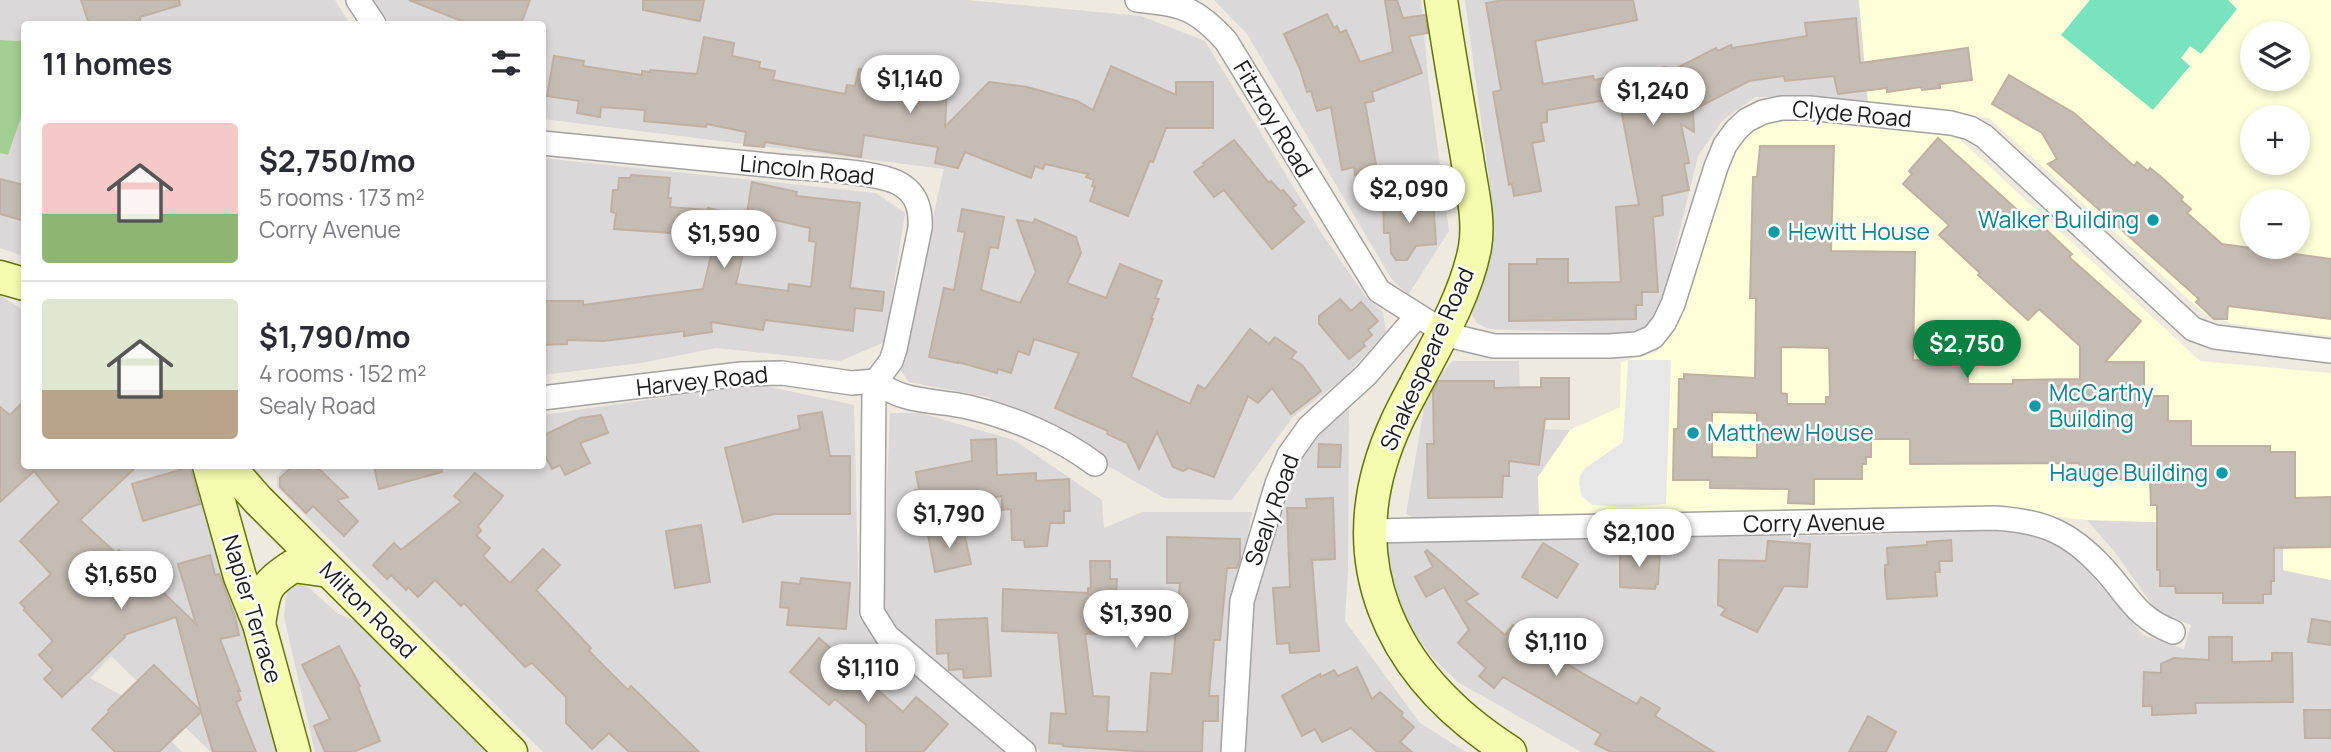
<!DOCTYPE html>
<html lang="en">
<head>
<meta charset="utf-8">
<style>
  :root { --surface:#fff; --page:#f2f2f3; --text:#2b2b33; --muted:#7c7c81; --line:#e1e1e2; --accent:#0b8043 }
  body { margin:0; font-family:Manrope,sans-serif; background:var(--page); color:var(--text); height:100vh; display:flex; flex-direction:column; font-size:26px; white-space:nowrap }
  * { box-sizing:border-box; margin:0 }
  p { font-size:23px; color:var(--muted) }
  .icon { flex:none; width:38px; height:38px; fill:none; stroke:currentColor; stroke-width:2; stroke-linecap:round; stroke-linejoin:round }
  .map { position:relative; flex:1; overflow:hidden }
  .drawer { position:absolute; left:21px; top:21px; width:525px; height:448px; display:flex; flex-direction:column; background:var(--surface); border-radius:7px; box-shadow:0 4px 10px #0003 }
  .drawer>* { flex:none }
  .tools { position:absolute; left:2240px; top:21px; display:grid; gap:14px }
  .tools a { display:grid; place-items:center; width:70px; height:70px; border-radius:50%; background:var(--surface); box-shadow:0 4px 10px #0003; font-size:35px }
  .price { position:absolute; translate:-50% -60px; padding:0 16px; border-radius:24px; background:#fff; color:#222; font-size:23px; line-height:46px; filter:drop-shadow(0 2px 4px #0008) }
  .price::after { content:''; position:absolute; left:50%; top:42px; width:21px; height:16px; margin-left:-10px; background:inherit; clip-path:polygon(0 0,100% 0,50% 100%) }
  .price.active { background:var(--accent); color:#fff }
  ul { padding:0; list-style:none }
  li { display:flex; align-items:center; gap:21px; height:175px; padding:0 21px }
  li+li { border-top:2px solid var(--line) }
  li span { display:grid; place-items:center; flex:none; width:196px; height:140px; border-radius:7px; color:#555 }
  li>.icon { margin-inline-start:auto }
  span .icon { width:84px; height:84px; fill:#fffc; stroke-width:1 }
  li b { font-size:30px }
  h2 { display:flex; justify-content:space-between; align-items:center; height:84px; padding:0 21px; font-size:30px }
  .map>svg:first-child { display:block }
  .residential { fill:#dad8d8 }
  .education { fill:#fdffd8; fill-rule:evenodd }
  .forest { fill:#a2cf92 }
  .pitch { fill:#79e2be }
  .parking { fill:#e7e7e7 }
  .building { fill:#c5bcb3; stroke:#c0b0a2; stroke-width:2; fill-rule:evenodd }
  .lines { fill:none; stroke-linecap:round; stroke-linejoin:round }
  .street-casing { stroke:#a2a2a2; stroke-width:26 }
  .secondary-casing { stroke:#637500; stroke-width:35 }
  .street { stroke:#fff; stroke-width:23 }
  .secondary { stroke:#f5fcaf; stroke-width:32 }
  .culture-dot { fill:#0f9aa8; stroke:#fff; stroke-width:2.5 }
  .labels { text-anchor:middle; stroke-width:5; stroke-linejoin:round; paint-order:stroke }
  .street-label { font-size:23px; fill:#1b1b1b; stroke:#fff }
  .culture-label { font-size:23px; fill:#0d838f; stroke:#fff; text-anchor:start }
</style>
</head>
<body>
<div class="map">
<svg width="2331" height="752" viewBox="0 0 2331 752">
  <rect width="100%" height="100%" fill="#eeeae0"/>
  <g class="residential">
    <polygon points="0,0 335,0 350,24 24,24 24,41 0,40"/>
    <polygon points="373,0 966,0 1141,16 1205,41 1322,234 1366,297 1383,312 1386,332 1343,379 1292,418 1232,500 1164,498 988,397 909,382 898,366 944,169 543,119 542,24 390,24"/>
    <polygon points="1214,0 1421,0 1428,77 1449,231 1408,295 1391,278 1247,34"/>
    <polygon points="1465,0 1859,0 1868,102 1809,97 1755,97 1722,121 1698,156 1660,311 1646,327 1623,334 1488,329 1477,323 1471,313 1493,236 1491,193"/>
    <polygon points="24,109 24,256 0,248 0,153 8,155"/>
    <polygon points="542,158 876,193 905,213 885,342 840,361 716,348 641,363 543,375"/>
    <polygon points="0,295 24,311 24,466 201,466 237,592 276,752 211,752 111,656 90,678 132,701 182,752 0,752"/>
    <polygon points="1388,341 1349,408 1348,569 1345,621 1420,723 1466,752 1238,752 1246,624 1287,445"/>
    <polygon points="1453,361 1519,361 1521,429 1570,430 1538,477 1539,515 1412,517 1406,514 1425,402 1441,374"/>
    <polygon points="756,384 854,405 859,618 1015,752 543,752 277,487 277,476 287,466 542,466 543,415"/>
    <polygon points="890,413 920,413 1014,440 1102,500 1104,528 1142,512 1252,512 1242,565 1231,601 1221,752 1041,752 895,632 882,615"/>
    <polygon points="2087,520 2283,526 2283,570 2331,580 2331,752 1581,752 1458,682 1433,658 1400,614 1379,569 1386,532 1848,536 2002,528 2034,533 2075,556 2143,635 2184,649 2191,625 2157,612 2115,552"/>
    <polygon points="296,583 309,588 337,613 365,626 487,752 315,752 284,617 287,590"/>
  </g>
  <g class="education">
    <path d="M1859 0H2331V336L2234 324 2205 314 1989 118 1868 102ZM2252 33H2298V79H2252ZM2252 117H2298V163H2252ZM2252 201H2298V247H2252Z"/>
    <polygon points="1781,116 1952,132 2200,361 2331,373 2331,580 2283,570 2283,526 2087,520 2005,511 1539,515 1538,477 1570,430 1620,407 1621,362 1657,352 1665,337 1726,146"/>
  </g>
  <polygon class="forest" points="0,40 24,41 24,109 8,155 0,153"/>
  <polygon class="pitch" points="2090,0 2228,0 2237,9 2201,54 2190,46 2181,58 2190,66 2153,110 2061,35"/>
  <polygon class="parking" points="1628,360 1671,360 1666,504 1630,507 1592,505 1582,496 1579,484 1580,476 1585,468 1623,442"/>
  <g class="building">
    <polygon points="81,0 179,0 180,5 140,17 140,20 125,24 89,24"/>
    <polygon points="409,0 530,0 521,24 469,24"/>
    <polygon points="643,0 704,0 700,21 643,10"/>
    <polygon points="1385,0 1397,0 1403,18 1425,15 1428,33 1409,36 1422,73 1372,92 1374,101 1365,103 1377,170 1355,175 1354,167 1342,170 1331,107 1317,111 1311,91 1307,92 1300,69 1284,34 1327,14 1334,28 1337,26 1340,33 1346,30 1360,62 1393,52"/>
    <polygon points="1504,0 1633,0 1637,20 1535,41 1543,84 1593,76 1594,80 1666,67 1667,73 1716,48 1718,51 1731,45 1732,48 1807,36 1805,23 1856,18 1860,63 1968,48 1972,80 1940,84 1940,88 1922,90 1921,87 1887,92 1887,88 1838,94 1834,76 1785,81 1784,76 1749,81 1693,110 1694,132 1681,124 1689,163 1684,164 1689,190 1662,196 1663,215 1653,217 1658,292 1642,292 1642,305 1636,305 1636,319 1509,321 1509,264 1537,264 1537,259 1568,259 1568,283 1621,282 1616,207 1639,205 1619,98 1547,110 1547,122 1541,123 1544,141 1532,143 1541,191 1514,196 1512,184 1509,185 1493,92 1501,90 1486,3"/>
    <polygon points="704,37 734,43 732,56 760,62 759,68 775,71 773,80 845,94 847,85 855,86 859,69 868,71 869,65 940,76 939,86 947,87 945,127 989,82 1027,87 1077,101 1093,110 1111,66 1176,95 1176,82 1213,82 1213,128 1166,128 1153,162 1150,161 1128,216 1090,201 1095,187 1092,186 1094,180 1086,177 1088,174 1045,164 1043,169 1035,166 1031,178 965,152 958,168 935,163 938,147 864,135 861,157 765,142 764,147 744,145 746,132 707,124 706,127 644,121 645,110 601,107 600,117 577,113 579,101 547,96 554,56 584,61 583,66 642,75 642,71 650,72 650,70 697,74"/>
    <polygon points="2009,75 2074,113 2134,166 2137,162 2148,171 2150,168 2160,176 2183,197 2181,200 2191,209 2187,213 2222,244 2331,259 2331,319 2228,306 2227,319 2214,319 2196,302 2199,299 2048,164 2057,159 2042,133 1992,104"/>
    <path d="M1938 138 2036 227 2039 223 2072 254 2069 257 2141 321 2105 362H2144V396H2168V421H2191V446H2270V452H2295V498L2331 497V547L2274 548V581H2271V594H2263V603H2223V593H2176L2175 586H2160V570H2157V505H2151L2150 479H2079V463L1910 464V439H1871V457H1866V464H1862V479H1814V504L1788 503 1789 489 1710 488V480H1673L1674 429H1678L1679 379H1684V374L1755 378 1756 298H1750L1753 177H1757L1760 146H1834L1831 251 1915 252 1913 360 1968 361V384H2013V380L2080 379V346L2039 309 2028 320 1978 275 1980 273 1939 235 1949 225 1903 184 1912 174 1909 171ZM1781 347 1829 348 1830 397H1826V404H1787V394L1781 393ZM1712 412 1757 413V458L1712 457Z"/>
    <polygon points="1234,140 1269,183 1271,181 1281,192 1283,190 1296,205 1292,208 1304,222 1272,249 1224,190 1214,197 1194,172 1204,165 1203,163"/>
    <polygon points="631,175 670,178 668,198 671,198 670,207 707,210 708,208 751,218 736,284 788,291 789,284 811,287 816,242 809,241 810,228 747,214 752,182 797,192 796,196 860,203 850,288 884,292 882,311 855,308 853,331 765,320 763,330 711,322 712,332 684,336 684,331 604,341 567,340 567,344 542,345 542,301 583,301 583,305 703,289 714,243 700,240 701,235 614,229 616,213 611,212 613,190 618,190 619,178 630,178"/>
    <polygon points="0,179 24,185 24,221 0,214"/>
    <polygon points="1433,197 1436,244 1416,246 1407,260 1396,260 1391,253 1390,233 1384,233 1383,199"/>
    <polygon points="962,209 1004,217 998,248 990,247 981,290 1020,303 1036,272 1017,220 1033,223 1035,219 1076,237 1081,253 1067,283 1106,298 1120,264 1162,281 1155,298 1159,299 1151,319 1153,319 1131,377 1190,404 1198,385 1205,389 1250,329 1269,344 1275,337 1296,352 1291,358 1302,365 1321,391 1291,414 1272,388 1258,403 1248,396 1214,477 1189,468 1183,471 1173,467 1157,432 1139,469 1127,443 1107,434 1108,431 1055,408 1079,353 1034,339 1029,355 1018,351 1011,373 998,369 997,373 958,362 958,363 929,357 944,288 954,290 965,232 958,231"/>
    <polygon points="1340,299 1351,311 1361,302 1378,321 1368,330 1372,335 1363,343 1365,346 1349,359 1319,324 1319,316"/>
    <polygon points="1541,378 1569,378 1569,419 1545,419 1539,465 1509,461 1509,476 1503,476 1502,497 1428,498 1427,444 1434,444 1433,391 1438,381 1494,381 1494,388 1541,387"/>
    <polygon points="24,401 24,466 137,466 80,520 116,553 119,550 196,624 178,564 210,555 215,575 219,574 235,617 239,635 220,639 240,691 238,691 241,700 236,702 256,752 213,752 201,712 159,752 115,752 92,729 109,712 108,710 154,665 201,711 176,617 124,635 125,637 62,697 44,679 53,670 39,655 53,641 24,610 25,608 20,603 51,574 20,541 59,502 34,471 0,502 0,407 10,415"/>
    <polygon points="822,412 830,456 850,456 850,514 774,514 743,522 725,448 800,429 798,416"/>
    <polygon points="601,415 608,433 580,443 590,463 565,475 560,465 552,469 542,450 542,436 580,418"/>
    <polygon points="996,439 997,475 1036,473 1036,481 1069,479 1070,511 1064,511 1064,523 1050,523 1047,546 1025,547 1024,540 1012,540 1011,509 1002,510 1002,496 958,504 960,513 919,512 915,490 919,490 916,472 972,461 971,440"/>
    <polygon points="1319,444 1341,445 1340,467 1318,467"/>
    <polygon points="293,466 316,466 348,497 337,500 358,521 344,536 313,506 306,513 280,487 280,478"/>
    <polygon points="374,466 441,466 442,472 379,489"/>
    <polygon points="190,467 200,504 143,521 132,484"/>
    <polygon points="475,473 503,496 478,526 481,531 476,535 490,548 483,556 510,583 543,549 560,565 536,590 591,648 589,651 628,690 631,686 699,752 629,752 609,733 592,749 566,723 566,697 532,663 525,667 464,603 461,606 435,580 418,597 408,587 406,590 391,575 387,579 373,565 394,543 401,550 461,502 454,496"/>
    <polygon points="1333,498 1335,559 1312,560 1319,651 1290,653 1289,643 1277,644 1273,588 1290,587 1287,508 1307,508 1306,499"/>
    <polygon points="701,525 710,582 675,588 666,531"/>
    <polygon points="963,528 971,564 935,572 928,535"/>
    <polygon points="1167,537 1240,539 1240,559 1237,568 1227,568 1220,640 1214,640 1209,696 1218,696 1218,721 1203,721 1202,752 1148,752 1063,746 1063,744 1049,743 1051,713 1066,714 1058,633 1002,631 1003,589 1088,593 1088,588 1091,588 1090,561 1110,561 1110,579 1117,579 1113,633 1085,634 1093,696 1109,697 1107,731 1147,732 1151,673 1172,674 1180,583 1167,583"/>
    <polygon points="1951,540 1952,561 1939,561 1940,572 1935,572 1937,596 1887,599 1885,575 1885,565 1888,565 1887,548 1927,545 1927,542"/>
    <polygon points="1768,541 1810,544 1807,587 1784,586 1757,632 1721,615 1726,609 1718,605 1719,560 1766,561"/>
    <polygon points="1543,543 1578,564 1557,598 1522,577"/>
    <polygon points="1620,549 1660,551 1658,584 1656,584 1655,589 1620,587"/>
    <polygon points="1427,550 1478,594 1465,601 1505,635 1513,625 1539,647 1589,677 1637,704 1641,697 1660,708 1655,716 1714,752 1611,752 1595,744 1601,734 1503,677 1494,688 1479,676 1486,668 1458,643 1469,630 1444,587 1426,597 1415,577 1433,567 1425,552"/>
    <polygon points="801,578 850,583 846,629 787,625 789,608 780,607 782,582 800,584"/>
    <polygon points="987,618 991,676 964,678 963,669 949,670 948,653 937,654 936,620"/>
    <polygon points="2312,619 2331,622 2331,645 2308,642"/>
    <polygon points="2209,637 2232,637 2232,662 2272,661 2272,653 2292,653 2293,702 2195,703 2196,713 2152,715 2152,706 2143,706 2144,672 2161,673 2161,664 2174,658 2209,660"/>
    <polygon points="819,638 903,712 916,697 948,724 923,752 866,752 866,725 835,699 829,705 790,672"/>
    <polygon points="339,646 360,686 358,687 380,741 353,752 325,752 314,726 330,719 302,665"/>
    <polygon points="1357,667 1372,699 1380,692 1403,713 1401,716 1414,727 1400,742 1412,752 1377,752 1351,728 1322,742 1315,729 1302,736 1282,696 1320,674 1321,677 1334,670 1338,676"/>
    <polygon points="2304,710 2331,710 2331,738 2305,738"/>
    <polygon points="1868,716 1896,732 1886,752 1849,752"/>
  </g>
  <g class="lines">
    <defs>
      <g id="street">
        <polyline points="358,0 374,24"/>
        <path d="M1137 0C1182 5 1195 7 1226 41L1379 291 1433 325 1456 337 1494 346H1609L1637 344 1653 337 1664 323 1673 304 1716 167 1725 145 1736 130 1747 120 1763 112 1782 108H1809L1951 123 1970 128 1984 136 2193 329 2215 337 2331 351"/>
        <path d="M542 143C624 151 706 159 788 167 814 169 884 171 903 186 918 196 921 211 920 228L895 349 891 361 876 381"/>
        <polyline points="876,381 874,392 872,612 887,636 1024,752"/>
        <path d="M876 381C901 403 936 400 968 407 1012 417 1059 437 1095 464"/>
        <polyline points="542,398 741,374 782,373 852,383 876,381"/>
        <path d="M1371 531 1995 518C2043 521 2070 532 2103 568 2129 596 2135 617 2173 632"/>
        <polyline points="1233,752 1242,601 1277,484 1289,455 1309,427 1366,375 1417,316"/>
      </g>
      <g id="secondary">
        <path d="M1441 0C1449 52 1458 105 1467 157 1471 186 1480 218 1475 247 1465 304 1422 368 1397 421 1333 558 1389 675 1510 752"/>
        <polyline points="0,277 24,284"/>
        <polyline points="209,466 240,577 259,624 294,752"/>
        <polyline points="228,466 258,500 511,752"/>
        <path d="M259 624C265 590 262 586 293 566L329 571"/>
      </g>
    </defs>
    <use href="#street" class="street-casing"/>
    <use href="#secondary" class="secondary-casing"/>
    <use href="#street" class="street"/>
    <use href="#secondary" class="secondary"/>
  </g>
  <g class="culture-dot">
    <circle cx="2153" cy="220" r="7"/>
    <circle cx="1774" cy="232" r="7"/>
    <circle cx="2035" cy="406" r="7"/>
    <circle cx="1693" cy="433" r="7"/>
    <circle cx="2222" cy="473" r="7"/>
  </g>
  <g class="labels">
    <g class="street-label">
      <text transform="translate(1852 114) rotate(5)" y="8">Clyde Road</text>
      <text transform="translate(1273 119) rotate(59)" y="8">Fitzroy Road</text>
      <text transform="translate(807 170) rotate(6)" y="8">Lincoln Road</text>
      <text transform="translate(1427 359) rotate(-66)" y="8">Shakespeare Road</text>
      <text transform="translate(702 381) rotate(-6)" y="8">Harvey Road</text>
      <text transform="translate(1272 510) rotate(-70)" y="8">Sealy Road</text>
      <text transform="translate(1814 523) rotate(-1)" y="8">Corry Avenue</text>
      <text transform="translate(252 609) rotate(73)" y="8">Napier Terrace</text>
      <text transform="translate(368 610) rotate(45)" y="8">Milton Road</text>
    </g>
    <g class="culture-label">
      <text x="2139" y="228" text-anchor="end">Walker Building</text>
      <text x="1788" y="240">Hewitt House</text>
      <text x="2049" y="401">McCarthy<tspan x="2049" dy="26">Building</tspan></text>
      <text x="1707" y="441">Matthew House</text>
      <text x="2208" y="481" text-anchor="end">Hauge Building</text>
    </g>
  </g>
</svg>
<div class="tools">
<a><svg class="icon" aria-label="layers" viewBox="0 0 24 24"><path d="M12 4l9 5-9 5-9-5zM3 14l9 5 9-5"/></svg></a>
<a>+</a>
<a>−</a>
</div>
<b class="price" style="left:910px;top:115px">$1,140</b>
<b class="price" style="left:1653px;top:127px">$1,240</b>
<b class="price" style="left:1409px;top:225px">$2,090</b>
<b class="price" style="left:724px;top:270px">$1,590</b>
<b class="price active" style="left:1967px;top:380px">$2,750</b>
<b class="price" style="left:949px;top:550px">$1,790</b>
<b class="price" style="left:1639px;top:569px">$2,100</b>
<b class="price" style="left:121px;top:611px">$1,650</b>
<b class="price" style="left:1136px;top:650px">$1,390</b>
<b class="price" style="left:1556px;top:678px">$1,110</b>
<b class="price" style="left:868px;top:704px">$1,110</b>
<section class="drawer">
<h2>11 homes<svg class="icon" aria-label="filters" viewBox="0 0 24 24"><path d="M4 7h16M4 17h16"/><circle cx="9" cy="7" r="2"/><circle cx="15" cy="17" r="2"/></svg></h2>
<ul>
<li><span style="background:linear-gradient(#f6c9c9 65%,#8fb573 0)"><svg class="icon" aria-label="home" viewBox="0 0 24 24"><path d="M3 11l9-7 9 7M6 9v11h12V9"/></svg></span><div><b>$2,750/mo</b><p>5 rooms · 173 m²</p><p>Corry Avenue</p></div></li>
<li><span style="background:linear-gradient(#dfe7d0 65%,#b9a48a 0)"><svg class="icon" aria-label="home" viewBox="0 0 24 24"><path d="M3 11l9-7 9 7M6 9v11h12V9"/></svg></span><div><b>$1,790/mo</b><p>4 rooms · 152 m²</p><p>Sealy Road</p></div></li>
</ul>
</section>
</div>
</body>
</html>
